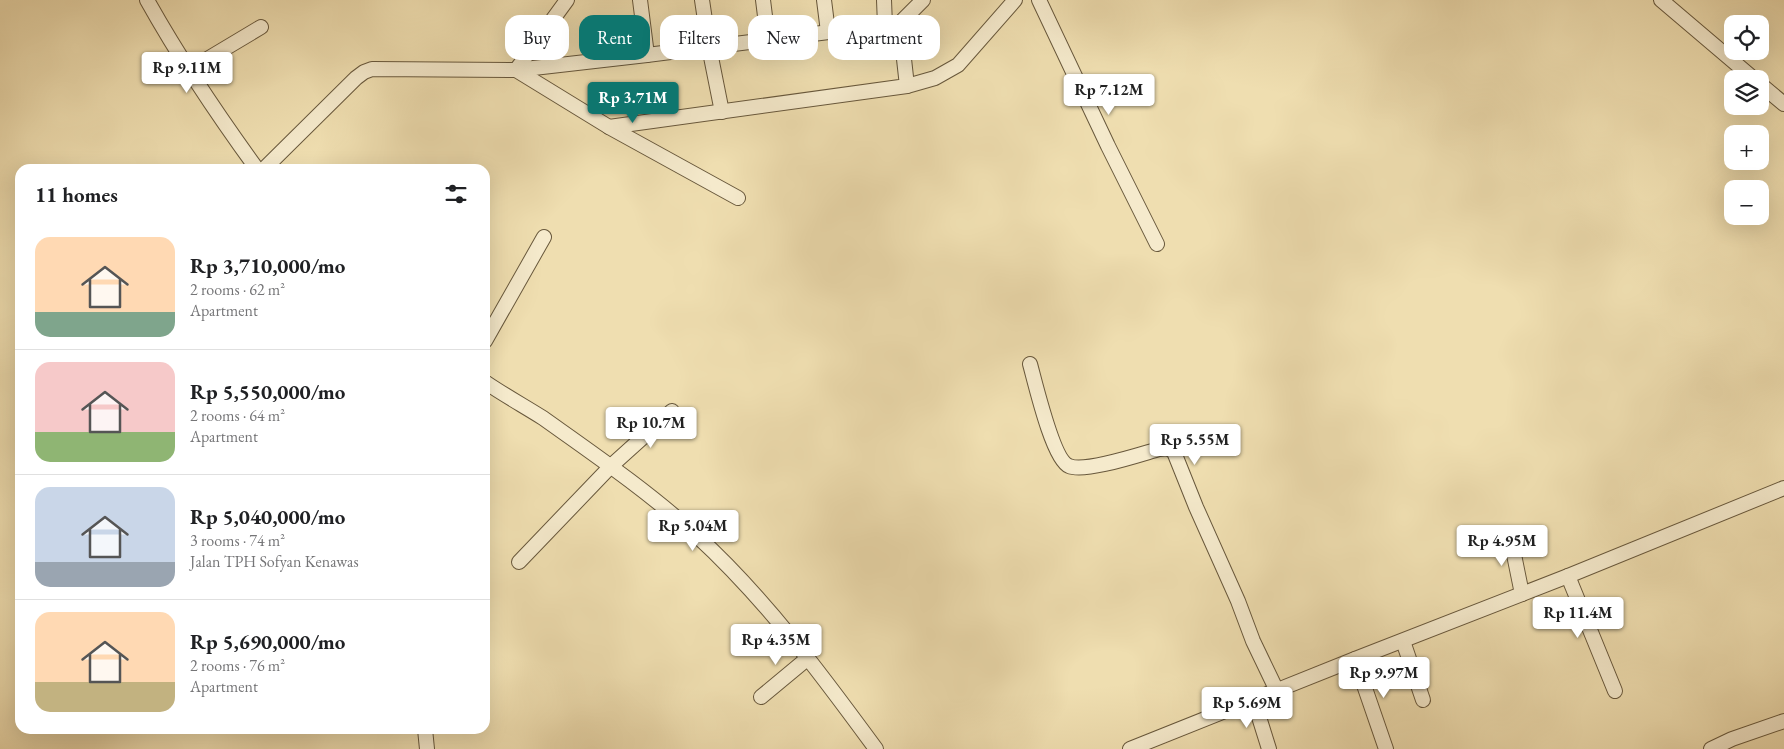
<!DOCTYPE html>
<html lang="en">
<head>
<meta charset="utf-8">
<style>
  :root { --surface:#fff; --page:#f6f6f6; --text:#202124; --muted:#757577; --line:#e0e0e0; --accent:#0f766e }
  body { margin:0; font-family:"EB Garamond",serif; background:var(--page); color:var(--text); height:100vh; display:flex; flex-direction:column; font-size:19px; white-space:nowrap }
  * { box-sizing:border-box; margin:0 }
  p { font-size:16px; color:var(--muted) }
  .icon { flex:none; width:28px; height:28px; fill:none; stroke:currentColor; stroke-width:2; stroke-linecap:round; stroke-linejoin:round }
  .map { position:relative; flex:1; overflow:hidden }
  .panel { position:absolute; left:15px; top:164px; width:475px; height:570px; display:flex; flex-direction:column; background:var(--surface); border-radius:15px; box-shadow:0 5px 20px #0002 }
  .panel>* { flex:none }
  .top-card { position:absolute; left:505px; top:15px; width:475px; height:45px; display:flex; gap:10px }
  .buttons { position:absolute; left:1724px; top:15px; display:grid; gap:10px }
  .buttons a { display:grid; place-items:center; width:45px; height:45px; border-radius:10px; background:var(--surface); box-shadow:0 5px 20px #0002; font-size:25px }
  .price { position:absolute; translate:-50% -42px; padding:0 11px; border-radius:5px; background:#fff; color:#222; font-size:16px; line-height:32px; filter:drop-shadow(0 1px 2px #0008) }
  .price::after { content:''; position:absolute; left:50%; top:30px; width:15px; height:11px; margin-left:-8px; background:inherit; clip-path:polygon(0 0,100% 0,50% 100%) }
  .price.active { background:var(--accent); color:#fff }
  ul { padding:0; list-style:none }
  li { display:flex; align-items:center; gap:15px; height:125px; padding:0 20px }
  li+li { border-top:1px solid var(--line) }
  li span { display:grid; place-items:center; flex:none; width:140px; height:100px; border-radius:15px; color:#555 }
  li>.icon { margin-inline-start:auto }
  span .icon { width:60px; height:60px; fill:#fffc; stroke-width:1 }
  li b { font-size:21px }
  h2 { display:flex; justify-content:space-between; align-items:center; height:60px; padding:0 20px; font-size:21px }
  .tag { padding:0 18px; border-radius:15px; background:var(--surface); box-shadow:0 5px 20px #0002; font-size:18px; line-height:45px }
  .tag.active { background:var(--accent); color:#fff }
  .map>svg:first-child { display:block }
  .lines { fill:none; stroke-linecap:round; stroke-linejoin:round }
  .minor-casing { stroke:#68583c; stroke-width:16 }
  .minor { stroke:#f5eacc; stroke-width:14 }
</style>
</head>
<body>
<div class="map">
<svg width="1784" height="749" viewBox="0 0 1784 749">
  <rect width="100%" height="100%" fill="#efdeb0"/>
  <filter id="stains"><feTurbulence type="fractalNoise" baseFrequency=".004" numOctaves="4"/><feColorMatrix values="0 0 0 0 .2 0 0 0 0 .09 0 0 0 0 .02 0 0 0 .5 -.17"/></filter>
  <radialGradient id="worn" r=".72"><stop offset=".6" stop-color="#630" stop-opacity="0"/><stop offset="1" stop-color="#630" stop-opacity=".3"/></radialGradient>
  <g class="lines">
    <defs>
      <g id="minor">
        <path d="M147 0C180 59 217 114 257 169"/>
        <polyline points="567,0 516,70 609,127 738,198"/>
        <polyline points="640,0 647,55"/>
        <polyline points="702,0 709,47 722,112"/>
        <polyline points="763,0 768,40"/>
        <polyline points="824,0 828,32"/>
        <polyline points="884,0 885,25"/>
        <polyline points="1039,0 1108,146 1157,244"/>
        <polyline points="1661,0 1754,79"/>
        <polyline points="189,70 261,27"/>
        <polyline points="1760,84 1784,104"/>
        <polyline points="907,86 935,78 958,65 1015,0"/>
        <polyline points="609,127 907,86 900,23"/>
        <polyline points="264,169 356,78 364,72 372,69 516,70 647,55 900,23 923,0"/>
        <polyline points="485,341 544,237"/>
        <path d="M1030 364C1035 382 1053 460 1069 466 1085 473 1141 454 1159 449L1168 448 1174 452 1196 507 1238 601 1253 641 1277 691"/>
        <path d="M485 382C504 395 524 406 543 418 595 455 649 492 696 535 765 598 821 674 876 749"/>
        <polyline points="1510,535 1522,594"/>
        <polyline points="519,562 611,466 672,411"/>
        <polyline points="1568,576 1615,691"/>
        <polyline points="1403,641 1423,700"/>
        <polyline points="1355,659 1386,749"/>
        <polyline points="761,697 808,658"/>
        <polyline points="1254,701 1269,749"/>
        <polyline points="425,729 427,749"/>
        <polyline points="1130,749 1355,659 1568,576 1784,488"/>
        <polyline points="1711,749 1732,739 1784,721"/>
      </g>
    </defs>
    <use href="#minor" class="minor-casing"/>
    <use href="#minor" class="minor"/>
  </g>
  <rect width="100%" height="100%" filter="url(#stains)"/>
  <rect width="100%" height="100%" fill="url(#worn)"/>
</svg>
<div class="buttons">
<a><svg class="icon" aria-label="locate" viewBox="0 0 24 24"><circle cx="12" cy="12" r="6"/><path d="M12 2v4M12 18v4M2 12h4M18 12h4"/></svg></a>
<a><svg class="icon" aria-label="layers" viewBox="0 0 24 24"><path d="M12 4l9 5-9 5-9-5zM3 14l9 5 9-5"/></svg></a>
<a>+</a>
<a>−</a>
</div>
<b class="price" style="left:187px;top:94px">Rp 9.11M</b>
<b class="price" style="left:1109px;top:116px">Rp 7.12M</b>
<b class="price active" style="left:633px;top:124px">Rp 3.71M</b>
<b class="price" style="left:651px;top:449px">Rp 10.7M</b>
<b class="price" style="left:1195px;top:466px">Rp 5.55M</b>
<b class="price" style="left:693px;top:552px">Rp 5.04M</b>
<b class="price" style="left:1502px;top:567px">Rp 4.95M</b>
<b class="price" style="left:1578px;top:639px">Rp 11.4M</b>
<b class="price" style="left:776px;top:666px">Rp 4.35M</b>
<b class="price" style="left:1384px;top:699px">Rp 9.97M</b>
<b class="price" style="left:1247px;top:729px">Rp 5.69M</b>
<div class="top-card">
<a class="tag">Buy</a>
<a class="tag active">Rent</a>
<a class="tag">Filters</a>
<a class="tag">New</a>
<a class="tag">Apartment</a>
</div>
<section class="panel">
<h2>11 homes<svg class="icon" aria-label="filters" viewBox="0 0 24 24"><path d="M4 7h16M4 17h16"/><circle cx="9" cy="7" r="2"/><circle cx="15" cy="17" r="2"/></svg></h2>
<ul>
<li><span style="background:linear-gradient(#ffd9b3 75%,#7fa58c 0)"><svg class="icon" aria-label="home" viewBox="0 0 24 24"><path d="M3 11l9-7 9 7M6 9v11h12V9"/></svg></span><div><b>Rp 3,710,000/mo</b><p>2 rooms · 62 m²</p><p>Apartment</p></div></li>
<li><span style="background:linear-gradient(#f6c9c9 70%,#8fb573 0)"><svg class="icon" aria-label="home" viewBox="0 0 24 24"><path d="M3 11l9-7 9 7M6 9v11h12V9"/></svg></span><div><b>Rp 5,550,000/mo</b><p>2 rooms · 64 m²</p><p>Apartment</p></div></li>
<li><span style="background:linear-gradient(#c9d6e8 75%,#9aa5b1 0)"><svg class="icon" aria-label="home" viewBox="0 0 24 24"><path d="M3 11l9-7 9 7M6 9v11h12V9"/></svg></span><div><b>Rp 5,040,000/mo</b><p>3 rooms · 74 m²</p><p>Jalan TPH Sofyan Kenawas</p></div></li>
<li><span style="background:linear-gradient(#ffd9b3 70%,#c2b280 0)"><svg class="icon" aria-label="home" viewBox="0 0 24 24"><path d="M3 11l9-7 9 7M6 9v11h12V9"/></svg></span><div><b>Rp 5,690,000/mo</b><p>2 rooms · 76 m²</p><p>Apartment</p></div></li>
</ul>
</section>
</div>
</body>
</html>
